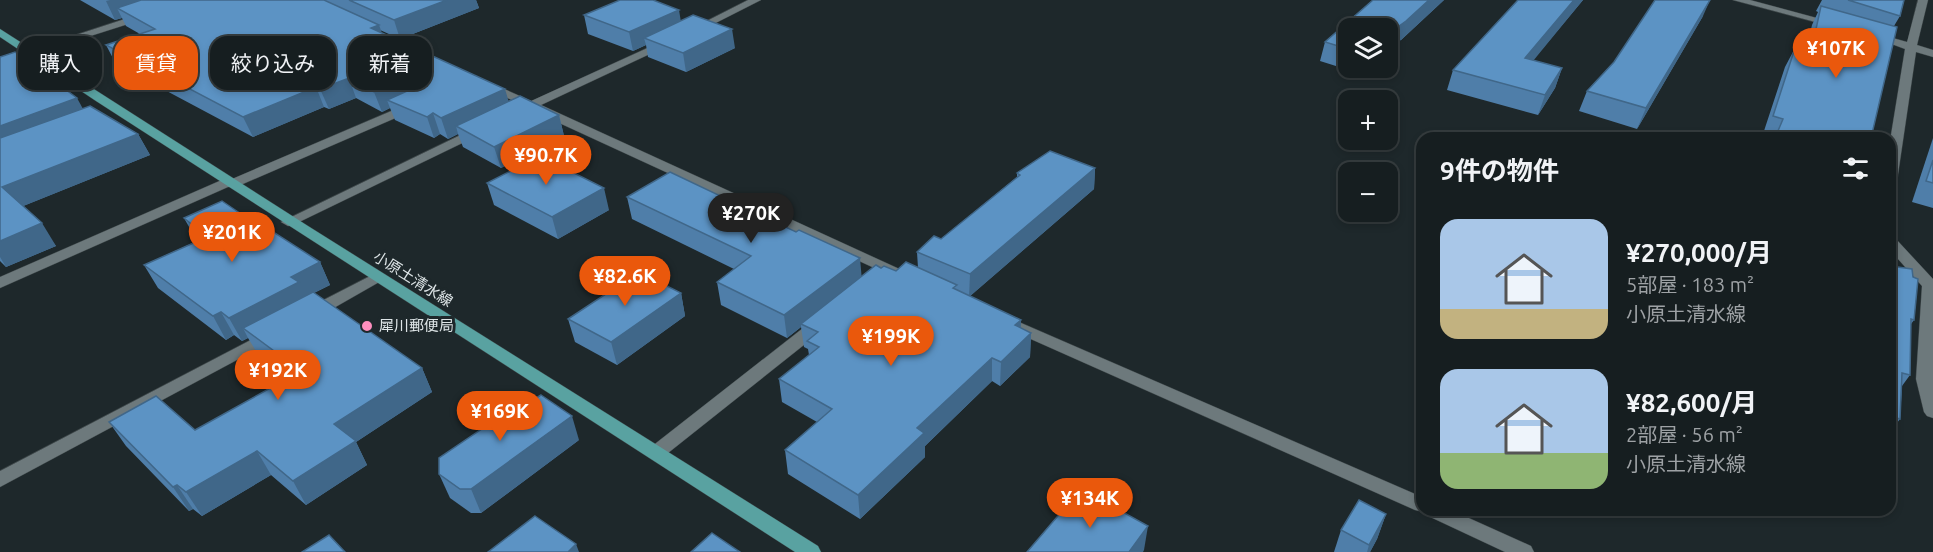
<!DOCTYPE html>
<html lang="ja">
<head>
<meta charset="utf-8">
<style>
  :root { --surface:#161e20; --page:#232b2d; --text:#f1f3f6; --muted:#9ea2a5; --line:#353c3e; --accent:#ea580c }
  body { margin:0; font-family:Ubuntu,"Noto Sans JP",sans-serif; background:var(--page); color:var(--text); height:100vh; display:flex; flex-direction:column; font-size:22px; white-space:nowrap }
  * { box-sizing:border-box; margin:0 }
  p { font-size:20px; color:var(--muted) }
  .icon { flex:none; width:33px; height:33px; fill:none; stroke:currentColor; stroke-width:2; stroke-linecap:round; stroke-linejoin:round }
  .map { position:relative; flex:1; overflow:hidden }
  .side { position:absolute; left:1416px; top:132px; width:480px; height:384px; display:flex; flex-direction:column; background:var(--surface); border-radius:18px; box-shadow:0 3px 9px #0003,0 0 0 2px var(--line) }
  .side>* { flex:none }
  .banner { position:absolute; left:18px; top:36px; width:570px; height:54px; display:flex; gap:12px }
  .controls { position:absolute; left:1338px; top:18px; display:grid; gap:12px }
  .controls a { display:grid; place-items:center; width:60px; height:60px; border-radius:12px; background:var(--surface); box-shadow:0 3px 9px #0003,0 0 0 2px var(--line); font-size:30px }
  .price { position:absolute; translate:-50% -51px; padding:0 14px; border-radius:21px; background:var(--accent); color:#fff; font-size:20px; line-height:39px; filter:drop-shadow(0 2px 3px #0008) }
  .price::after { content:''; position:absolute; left:50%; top:36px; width:18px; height:14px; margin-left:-9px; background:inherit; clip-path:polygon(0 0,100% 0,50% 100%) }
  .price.active { background:#222; color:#fff }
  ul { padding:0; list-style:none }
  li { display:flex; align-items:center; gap:18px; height:150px; padding:0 24px }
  li span { display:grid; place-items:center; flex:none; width:168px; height:120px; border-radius:18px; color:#555 }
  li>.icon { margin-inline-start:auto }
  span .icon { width:72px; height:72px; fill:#fffc; stroke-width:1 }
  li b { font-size:26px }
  h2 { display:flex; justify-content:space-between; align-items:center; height:72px; padding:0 24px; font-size:26px }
  .pill { padding:0 21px; border-radius:18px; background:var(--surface); box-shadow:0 3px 9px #0003,0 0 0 2px var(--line); font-size:21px; line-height:54px }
  .pill.active { background:var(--accent); color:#fff }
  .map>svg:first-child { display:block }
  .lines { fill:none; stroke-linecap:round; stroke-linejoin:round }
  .minor-casing { stroke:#3b4446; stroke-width:1 }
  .major-casing { stroke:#3b4446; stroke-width:1 }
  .minor { fill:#6d797c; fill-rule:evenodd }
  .major { fill:#59a2a1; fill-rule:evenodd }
  .wall { fill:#4f7ea9 }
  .shaded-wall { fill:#406789 }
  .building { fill:#5c93c4; stroke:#406789; stroke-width:1.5 }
  .poi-dot { fill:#fd8ebe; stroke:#1e282b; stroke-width:2 }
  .labels { text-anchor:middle; stroke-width:6; stroke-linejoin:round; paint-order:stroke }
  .street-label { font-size:15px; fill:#dee5e7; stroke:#1e282b }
  .poi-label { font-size:15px; fill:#dee5e7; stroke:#1e282b; text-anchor:start }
</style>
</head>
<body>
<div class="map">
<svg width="1933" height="552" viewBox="0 0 1933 552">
  <rect width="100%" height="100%" fill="#1e282b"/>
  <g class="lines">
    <defs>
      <g id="minor">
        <polygon points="748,0 761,0 696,33 688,33 687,31"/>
        <polygon points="1733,0 1750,0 1839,24 1834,27"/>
        <polygon points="1918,0 1928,0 1917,45 1933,50 1933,57 1916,52 1897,181 1890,185 1890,141 1905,49 1870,36 1875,33 1907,42"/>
        <polygon points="143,13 148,16 147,18 34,54 26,54 24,52"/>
        <polygon points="665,40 669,41 669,45 541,105 906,272 908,275 906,278 896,278 531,110 522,111 522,105 483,86 489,83 493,84 531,101"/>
        <polygon points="41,57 47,60 45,62 0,77 0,70"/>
        <polygon points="410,103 416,107 414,110 236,187 228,187 0,288 0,277 224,179 232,179"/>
        <polygon points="477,127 483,131 481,134 293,225 288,226 281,222"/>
        <polygon points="1890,237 1895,238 1933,279 1933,418 1927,416 1924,412 1916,379 1922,286 1890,250"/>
        <polygon points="376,273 384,278 381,281 318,317 306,317 304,313 306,309"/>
        <polygon points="1003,315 1422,497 1422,510 1451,510 1531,546 1534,552 1505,552 1426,515 1424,512 1415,510 997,324 995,320 997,316"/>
        <polygon points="818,320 824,321 826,325 824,329 663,457 657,459 651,457 648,452 651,447 812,321"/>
        <polygon points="270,330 276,331 278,335 276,339 0,487 0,471"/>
      </g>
      <polygon id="major" points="0,29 308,226 818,546 821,552 795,552 96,101 0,37"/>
    </defs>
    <use href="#minor" class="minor-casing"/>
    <use href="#major" class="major-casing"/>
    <use href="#minor" class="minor"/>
    <use href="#major" class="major"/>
  </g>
  <g class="wall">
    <polygon points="80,0 476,0 479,8 400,39 380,30 381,33 509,102 559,115 564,136 501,168 463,147 458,134 448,139 440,134 434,138 395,120 390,108 382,112 356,98 329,109 324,107 253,137 116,64 106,45 140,34 126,26 122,18 115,20"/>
    <polygon points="1373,0 1444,0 1401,40 1348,28 1348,68 1362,68 1355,72 1320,61 1325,42"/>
    <polygon points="1518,0 1583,0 1533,60 1562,68 1555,88 1538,115 1447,90 1453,70"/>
    <polygon points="1822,0 1904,0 1900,16 1894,26 1871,138 1766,138 1762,137 1785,67 1795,48 1806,51 1812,25 1818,12 1816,11"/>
    <polygon points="584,15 681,21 735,48 686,72 648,57 646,45 633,51 588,34"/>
    <polygon points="1703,16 1637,129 1579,111 1587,91 1614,62"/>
    <polygon points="0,57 83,109 138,134 150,155 23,206 56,246 6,267 0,261"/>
    <polygon points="1933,138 1933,208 1912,202"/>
    <polygon points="1095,168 1094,189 970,296 1021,320 1020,328 1031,333 1030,357 1000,386 992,381 925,446 925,457 860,519 788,474 785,450 817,422 782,402 779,379 809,355 808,349 804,347 801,327 787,338 721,305 717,282 734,269 632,219 627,197 861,277 881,268 896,271 918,268 917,252 941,239 1017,177 1017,173"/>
    <polygon points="487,183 609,210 558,239 494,205"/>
    <polygon points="184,218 247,218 320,262 330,285 314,293 422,368 432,392 356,442 367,465 306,505 271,475 202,516 193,509 189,511 126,446 109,422 195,430 290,377 256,351 248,338 242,341 234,335 226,340 158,288 144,265 197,241"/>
    <polygon points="1890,266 1914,320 1911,324 1910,375 1902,386 1900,419 1890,432"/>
    <polygon points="681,293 685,316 617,365 575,342 568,319"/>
    <polygon points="579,440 481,513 471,513 450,498 439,474"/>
    <polygon points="1386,514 1377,539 1370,552 1334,552 1341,530"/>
  </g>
  <g class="shaded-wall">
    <polygon points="110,0 177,0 117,8 122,18 115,20 106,1"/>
    <polygon points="447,0 476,0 479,8 400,39 394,20"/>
    <polygon points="1429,0 1444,0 1401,40 1388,49 1388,34"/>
    <polygon points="1574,0 1583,0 1519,78 1525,58"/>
    <polygon points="1710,0 1703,16 1637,129 1646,108"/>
    <polygon points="679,10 682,28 644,38 646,45 633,51 629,32"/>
    <polygon points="379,25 386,44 371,28"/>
    <polygon points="732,29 735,48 686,72 683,53"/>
    <polygon points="1356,68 1362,68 1355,72"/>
    <polygon points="1562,68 1555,88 1538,115 1545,95"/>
    <polygon points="418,74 425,94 387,100 390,108 382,112 374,92"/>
    <polygon points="349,78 356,98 329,109 320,89"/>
    <polygon points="316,87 324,107 253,137 243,117"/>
    <polygon points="505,89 511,109 456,126 458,134 448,139 441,118"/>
    <polygon points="77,98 88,118 0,152 0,126"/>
    <polygon points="433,113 440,134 434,138 427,117"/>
    <polygon points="559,115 564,136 501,168 494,147"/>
    <polygon points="138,134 150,155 16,209 2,187"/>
    <polygon points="1095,168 1094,189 969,297 970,274"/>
    <polygon points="604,188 609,210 558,239 552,217"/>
    <polygon points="42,223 56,246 6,267 0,257 0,241"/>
    <polygon points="860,258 862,281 801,324 801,327 787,338 784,315"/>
    <polygon points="320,262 330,285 243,328 248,338 242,341 229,318 291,277"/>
    <polygon points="681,293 685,316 617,365 611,342"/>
    <polygon points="221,312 234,335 226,340 213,316"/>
    <polygon points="1021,320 1020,343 1015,325"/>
    <polygon points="1031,333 1030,357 1000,386 1001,362"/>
    <polygon points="992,358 992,381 925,446 925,457 860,519 858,495 917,428"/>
    <polygon points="422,368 432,392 356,442 367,465 306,505 293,481 334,424"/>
    <polygon points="572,416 579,440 481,513 471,489"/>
    <polygon points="257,451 271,475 202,516 186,492"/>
    <polygon points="177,485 193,509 189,511 173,487"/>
    <polygon points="1386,514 1377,539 1370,552 1367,552 1369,545"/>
    <polygon points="1148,526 1144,550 1143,552 1129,552"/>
    <polygon points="576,544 579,552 568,552"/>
  </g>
  <g class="building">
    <polygon points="141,0 324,0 379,25 371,28 505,89 441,118 433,113 427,117 387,100 423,84 425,80 418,74 374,92 349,78 320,89 316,87 243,117 106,45 155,29 117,8"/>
    <polygon points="349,0 447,0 394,20"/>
    <polygon points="620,0 653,0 679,10 629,32 584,15"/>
    <polygon points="1373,0 1429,0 1406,21 1388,34 1388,28 1348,28 1348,49 1325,42"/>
    <polygon points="1518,0 1574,0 1525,58 1562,68 1545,95 1453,70"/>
    <polygon points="1655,0 1710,0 1646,108 1587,91 1614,62"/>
    <polygon points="1848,0 1904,0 1900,16"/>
    <polygon points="1821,6 1897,27 1871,138 1775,138 1783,119 1773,116 1795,48 1811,52"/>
    <polygon points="693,15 732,29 683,53 644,38"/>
    <polygon points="15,52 77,98 0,126 0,57"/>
    <polygon points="520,96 559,115 494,147 456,126"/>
    <polygon points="90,106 138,134 2,187 42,223 0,241 0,138"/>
    <polygon points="1050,151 1095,168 970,274 917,252 934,236 941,239 1020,175 1017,173"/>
    <polygon points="540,156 604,188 552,217 487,183"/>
    <polygon points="1933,160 1933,183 1926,181"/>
    <polygon points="670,172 796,232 799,230 860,258 784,315 717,282 751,256 627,197"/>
    <polygon points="222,201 247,218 250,217 320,262 291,277 299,282 229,318 221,312 213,316 144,265 207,237 184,218"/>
    <polygon points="906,262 957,285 953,288 1021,320 1015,325 1031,333 1001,362 992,358 917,428 924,433 858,495 785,450 832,409 779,379 819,347 807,341 818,332 801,324 876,265 881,268 884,266 896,271"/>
    <polygon points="1890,266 1912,269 1913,277 1918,279 1914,320 1911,319 1910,375 1902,373 1900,419 1890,416"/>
    <polygon points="639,272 681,293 611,342 568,319"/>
    <polygon points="313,292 422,368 334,424 356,441 293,481 257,451 186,492 177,485 173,487 109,422 156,396 195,430 301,371 243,328"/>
    <polygon points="541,395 572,416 471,489 460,489 439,474 439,458 520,403 525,405"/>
    <polygon points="1081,489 1148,526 1129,552 1027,552"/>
    <polygon points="1359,500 1386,514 1369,545 1341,530"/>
    <polygon points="535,516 576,544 568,552 488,552"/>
    <polygon points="712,533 740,552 691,552"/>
    <polygon points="329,535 345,552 302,552"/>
  </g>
  <circle class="poi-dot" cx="367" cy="326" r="6"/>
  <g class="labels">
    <g class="street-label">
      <text transform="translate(413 279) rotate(32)" y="5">小原土清水線</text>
    </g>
    <g class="poi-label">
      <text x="379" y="331">犀川郵便局</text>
    </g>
  </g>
</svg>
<div class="controls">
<a><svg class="icon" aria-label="layers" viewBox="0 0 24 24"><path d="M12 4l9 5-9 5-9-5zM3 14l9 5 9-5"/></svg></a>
<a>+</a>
<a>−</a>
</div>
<b class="price" style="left:1836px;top:79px">¥107K</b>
<b class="price" style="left:546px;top:186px">¥90.7K</b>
<b class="price active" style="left:751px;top:244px">¥270K</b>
<b class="price" style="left:232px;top:263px">¥201K</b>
<b class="price" style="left:625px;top:307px">¥82.6K</b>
<b class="price" style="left:891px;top:367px">¥199K</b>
<b class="price" style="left:278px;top:401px">¥192K</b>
<b class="price" style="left:500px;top:442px">¥169K</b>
<b class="price" style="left:1090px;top:529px">¥134K</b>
<div class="banner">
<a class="pill">購入</a>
<a class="pill active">賃貸</a>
<a class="pill">絞り込み</a>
<a class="pill">新着</a>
</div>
<section class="side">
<h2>9件の物件<svg class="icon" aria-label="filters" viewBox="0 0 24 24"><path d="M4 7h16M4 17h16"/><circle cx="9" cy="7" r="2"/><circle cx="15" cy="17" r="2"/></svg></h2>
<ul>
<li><span style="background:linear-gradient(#a9c7e8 75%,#c2b280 0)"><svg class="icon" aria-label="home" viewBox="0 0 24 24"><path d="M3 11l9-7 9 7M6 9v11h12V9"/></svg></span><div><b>¥270,000/月</b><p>5部屋 · 183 m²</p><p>小原土清水線</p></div></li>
<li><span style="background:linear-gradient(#a9c7e8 70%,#8fb573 0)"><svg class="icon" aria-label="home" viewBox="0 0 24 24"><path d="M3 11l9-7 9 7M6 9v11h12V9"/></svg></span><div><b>¥82,600/月</b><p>2部屋 · 56 m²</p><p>小原土清水線</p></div></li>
</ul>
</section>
</div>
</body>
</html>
